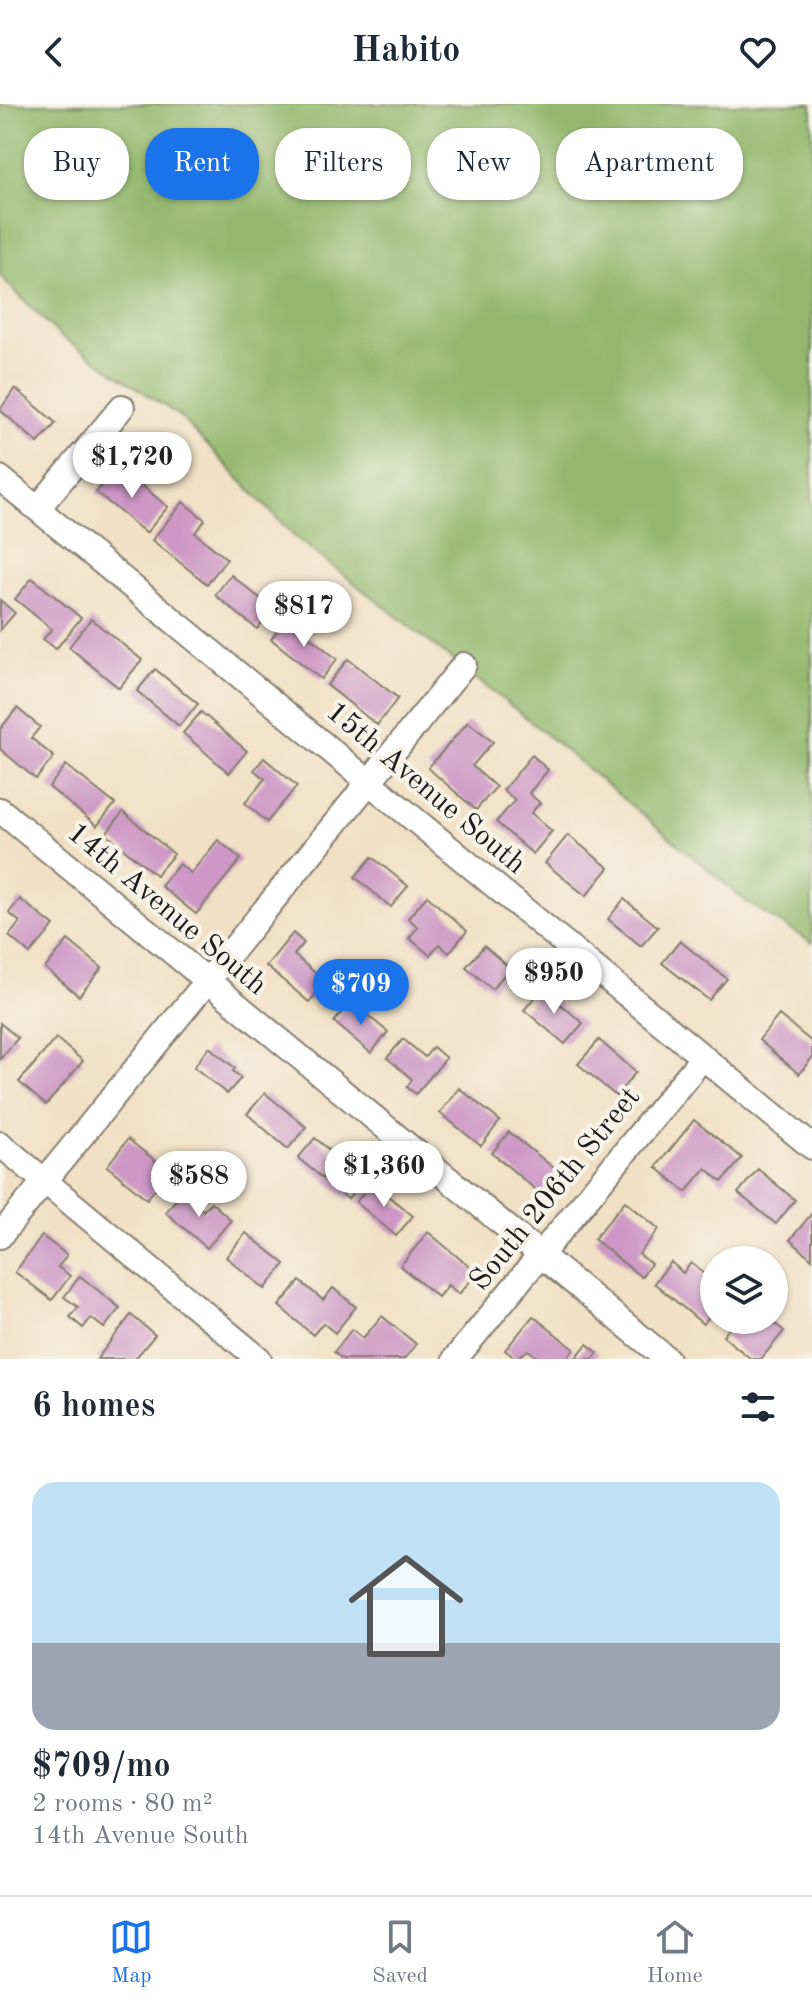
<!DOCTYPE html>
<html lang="en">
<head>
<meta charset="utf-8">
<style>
  :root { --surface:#fff; --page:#f2f2f3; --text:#1f2937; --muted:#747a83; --line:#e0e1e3; --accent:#1a73e8 }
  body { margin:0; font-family:"Old Standard TT",serif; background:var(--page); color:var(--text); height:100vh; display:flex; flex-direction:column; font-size:30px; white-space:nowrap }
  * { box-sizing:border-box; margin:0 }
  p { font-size:26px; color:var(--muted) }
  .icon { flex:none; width:44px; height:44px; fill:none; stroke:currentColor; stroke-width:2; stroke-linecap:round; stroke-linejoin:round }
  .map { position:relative; height:1255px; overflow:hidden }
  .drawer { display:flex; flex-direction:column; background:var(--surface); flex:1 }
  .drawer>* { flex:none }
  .banner { position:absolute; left:24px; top:24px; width:764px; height:72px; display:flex; gap:16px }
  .fabs { position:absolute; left:700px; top:1142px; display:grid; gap:16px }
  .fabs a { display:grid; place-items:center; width:88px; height:88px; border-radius:50%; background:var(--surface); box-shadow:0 2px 6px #0004; font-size:40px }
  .price { position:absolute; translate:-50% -68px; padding:0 18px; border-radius:28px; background:#fff; color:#222; font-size:26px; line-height:52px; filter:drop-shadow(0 2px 4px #0008) }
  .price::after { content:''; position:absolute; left:50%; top:48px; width:24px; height:18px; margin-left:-12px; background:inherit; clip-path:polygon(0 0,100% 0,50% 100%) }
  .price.selected { background:var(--accent); color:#fff }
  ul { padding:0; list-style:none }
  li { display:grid; align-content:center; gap:16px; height:424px; padding:0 32px }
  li+li { border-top:2px solid var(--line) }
  li span { display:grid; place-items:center; height:248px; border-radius:24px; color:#555 }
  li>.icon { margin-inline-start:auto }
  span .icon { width:144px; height:144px; fill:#fffc; stroke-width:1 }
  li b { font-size:34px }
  h2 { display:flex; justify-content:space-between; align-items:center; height:96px; padding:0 32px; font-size:34px }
  .chip { padding:0 28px; border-radius:32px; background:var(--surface); box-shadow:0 2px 6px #0004; font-size:28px; line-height:72px }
  .chip.selected { background:var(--accent); color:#fff }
  header { display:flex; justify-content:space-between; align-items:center; height:104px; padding:0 32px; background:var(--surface); font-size:36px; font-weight:600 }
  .tabs { display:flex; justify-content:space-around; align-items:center; height:112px; border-top:2px solid var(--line); background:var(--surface); font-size:22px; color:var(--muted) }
  .tabs a { display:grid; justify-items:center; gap:4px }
  .tabs .selected { color:var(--accent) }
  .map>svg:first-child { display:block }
  .forest { fill:#93b86d; stroke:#586a44; stroke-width:2 }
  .building { fill:#cd98c6 }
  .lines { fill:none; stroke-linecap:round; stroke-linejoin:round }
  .street-casing { stroke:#867e70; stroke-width:28 }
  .street { stroke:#fff; stroke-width:24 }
  .labels { text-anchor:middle; stroke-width:8; stroke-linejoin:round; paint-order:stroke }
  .street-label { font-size:30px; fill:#1c1c1c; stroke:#f7f3e8 }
</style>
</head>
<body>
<header><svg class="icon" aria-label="back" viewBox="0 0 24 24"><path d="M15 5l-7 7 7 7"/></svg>Habito<svg class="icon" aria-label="heart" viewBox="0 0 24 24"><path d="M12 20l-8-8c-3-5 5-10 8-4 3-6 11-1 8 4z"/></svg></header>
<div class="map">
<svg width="812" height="1255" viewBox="0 0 812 1255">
  <rect width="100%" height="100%" fill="#f7f3e8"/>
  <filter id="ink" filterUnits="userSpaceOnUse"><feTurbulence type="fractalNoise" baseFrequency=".0125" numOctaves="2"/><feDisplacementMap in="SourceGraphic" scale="16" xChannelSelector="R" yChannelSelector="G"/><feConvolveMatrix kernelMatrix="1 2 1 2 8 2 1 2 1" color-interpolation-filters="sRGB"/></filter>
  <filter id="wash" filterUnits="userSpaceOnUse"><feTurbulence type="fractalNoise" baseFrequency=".006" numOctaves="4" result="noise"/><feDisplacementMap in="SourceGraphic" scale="32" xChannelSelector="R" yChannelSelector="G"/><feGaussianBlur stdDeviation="1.8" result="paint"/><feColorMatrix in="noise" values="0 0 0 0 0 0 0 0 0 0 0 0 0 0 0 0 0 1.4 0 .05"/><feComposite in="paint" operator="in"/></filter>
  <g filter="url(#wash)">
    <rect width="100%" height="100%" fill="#f1e0c4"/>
    <polygon class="forest" points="0,0 812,0 812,839 747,798 525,613 294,432 179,312 60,232 0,172"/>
    <g id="blocks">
      <g class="building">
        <polygon points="15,284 56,319 38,339 0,306"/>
        <polygon points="118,362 168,403 146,429 96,388"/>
        <polygon points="183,398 205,416 195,429 227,455 207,480 152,436"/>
        <polygon points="231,471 273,505 257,525 215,491"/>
        <polygon points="32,474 81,514 56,545 43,535 52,525 15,495"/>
        <polygon points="0,496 15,509 0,526"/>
        <polygon points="91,515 142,556 119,584 69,543"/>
        <polygon points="287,515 337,555 321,575 271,535"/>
        <polygon points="348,555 398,594 377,621 327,581"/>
        <polygon points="155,565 198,600 179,622 137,587"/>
        <polygon points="17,604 40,623 31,634 54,653 36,675 0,645 0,625"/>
        <polygon points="201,608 247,647 229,669 183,629"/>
        <polygon points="468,618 493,638 472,662 496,683 476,706 428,664"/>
        <polygon points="532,651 548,666 529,689 540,699 531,709 552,727 533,750 496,718 515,696 503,686"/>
        <polygon points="264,654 297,682 267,718 245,699 265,675 254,666"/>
        <polygon points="66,661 115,700 97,722 49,683"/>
        <polygon points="123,708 174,750 156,771 106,730"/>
        <polygon points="568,731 609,764 586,792 545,759"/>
        <polygon points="218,736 241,755 196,810 161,782 179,760 191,769"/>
        <polygon points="372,753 408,782 391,803 355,773"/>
        <polygon points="427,792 467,827 449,849 439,840 430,851 409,834 418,823 408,814"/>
        <polygon points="20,795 54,822 30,850 9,832 20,818 9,809"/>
        <polygon points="624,795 658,823 641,842 608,815"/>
        <polygon points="293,829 304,839 294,851 326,878 309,898 266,862"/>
        <polygon points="68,836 102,864 79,892 45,864"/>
        <polygon points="680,837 727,875 709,896 662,859"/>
        <polygon points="484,842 510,864 492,885 466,863"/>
        <polygon points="542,885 583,919 565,940 524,906"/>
        <polygon points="351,898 388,928 371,949 334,918"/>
        <polygon points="779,911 812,938 812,954 799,970 759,936"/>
        <polygon points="0,919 18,934 0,955"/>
        <polygon points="56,934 83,957 46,1001 19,978"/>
        <polygon points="403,935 425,953 433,943 446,954 416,990 407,983 412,975 387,954"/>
        <polygon points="599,936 636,968 616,992 578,960"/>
        <polygon points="209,943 235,964 233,967 241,974 227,990 194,963"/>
        <polygon points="459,984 500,1017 481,1042 440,1009"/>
        <polygon points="265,989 306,1023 288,1045 247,1010"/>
        <polygon points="694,1016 742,1054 722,1078 706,1064 686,1088 656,1063"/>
        <polygon points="509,1028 560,1069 542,1091 492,1049"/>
        <polygon points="315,1034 364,1075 348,1095 298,1054"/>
        <polygon points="128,1035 169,1068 147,1095 107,1062"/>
        <polygon points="758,1065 795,1096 776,1120 738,1089"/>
        <polygon points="372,1079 413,1112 396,1132 356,1098"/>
        <polygon points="182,1089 203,1107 211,1098 231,1116 207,1144 165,1108"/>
        <polygon points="625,1097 659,1125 639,1150 651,1160 641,1173 594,1135"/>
        <polygon points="812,1109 812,1155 790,1136"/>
        <polygon points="428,1128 477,1169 459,1190 448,1181 438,1193 400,1162"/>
        <polygon points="246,1129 285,1160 265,1185 226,1153"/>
        <polygon points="42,1132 67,1151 58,1163 70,1172 52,1196 15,1168"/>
        <polygon points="671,1158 683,1169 691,1159 714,1178 714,1207 703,1220 654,1179"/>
        <polygon points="80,1172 120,1204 104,1224 91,1214 83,1224 70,1213 78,1203 64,1193"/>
        <polygon points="300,1177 323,1196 333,1184 356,1203 335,1229 323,1219 313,1231 279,1202"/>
        <polygon points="131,1211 155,1231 135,1255 97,1255"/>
        <polygon points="382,1212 416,1240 404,1255 342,1255 334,1248 352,1225 363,1234"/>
        <polygon points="533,1212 574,1245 566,1255 540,1255 528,1246 516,1255 505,1246"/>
        <polygon points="725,1216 770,1216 784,1227 761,1255 751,1255 723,1232 732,1221"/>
        <polygon points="587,1240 598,1249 593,1255 575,1255"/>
      </g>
    </g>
  </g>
  <g filter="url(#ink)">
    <use href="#blocks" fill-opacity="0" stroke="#867e70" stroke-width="2"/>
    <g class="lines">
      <defs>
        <g id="street">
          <polyline points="0,374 812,1043"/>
          <polyline points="38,404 122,303"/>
          <polyline points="0,706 667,1255"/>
          <polyline points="0,1040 259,1255"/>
          <polyline points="0,1132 464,561"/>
          <polyline points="455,1255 703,953"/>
        </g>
      </defs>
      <use href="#street" class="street-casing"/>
      <use href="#street" class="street"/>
    </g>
  </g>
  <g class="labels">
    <g class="street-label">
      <text transform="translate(427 683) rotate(40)" y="10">15th Avenue South</text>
      <text transform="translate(168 804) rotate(40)" y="10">14th Avenue South</text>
      <text transform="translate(554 1084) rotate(-51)" y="10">South 206th Street</text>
    </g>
  </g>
</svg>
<div class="fabs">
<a><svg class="icon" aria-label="layers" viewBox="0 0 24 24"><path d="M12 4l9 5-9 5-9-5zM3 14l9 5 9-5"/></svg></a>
</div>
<b class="price" style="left:132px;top:396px">$1,720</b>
<b class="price" style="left:304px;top:545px">$817</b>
<b class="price" style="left:554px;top:912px">$950</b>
<b class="price selected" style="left:361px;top:923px">$709</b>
<b class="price" style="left:384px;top:1105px">$1,360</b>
<b class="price" style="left:199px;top:1115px">$588</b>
<div class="banner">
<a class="chip">Buy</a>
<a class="chip selected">Rent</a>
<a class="chip">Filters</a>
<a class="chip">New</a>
<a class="chip">Apartment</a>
</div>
</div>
<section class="drawer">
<h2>6 homes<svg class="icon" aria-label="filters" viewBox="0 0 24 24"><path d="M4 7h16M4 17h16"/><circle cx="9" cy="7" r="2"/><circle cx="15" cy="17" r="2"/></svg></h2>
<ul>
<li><span style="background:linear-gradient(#bfe0f5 65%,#9aa5b1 0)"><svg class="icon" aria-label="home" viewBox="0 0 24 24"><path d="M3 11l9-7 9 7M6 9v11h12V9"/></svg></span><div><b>$709/mo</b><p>2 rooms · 80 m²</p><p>14th Avenue South</p></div></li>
</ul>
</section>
<nav class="tabs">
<a class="selected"><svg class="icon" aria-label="map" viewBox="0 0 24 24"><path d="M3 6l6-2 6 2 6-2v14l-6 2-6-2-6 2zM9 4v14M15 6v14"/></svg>Map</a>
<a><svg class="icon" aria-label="saved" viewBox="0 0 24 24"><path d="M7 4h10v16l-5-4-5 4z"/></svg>Saved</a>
<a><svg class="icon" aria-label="home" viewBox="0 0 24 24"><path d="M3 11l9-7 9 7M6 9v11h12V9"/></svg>Home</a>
</nav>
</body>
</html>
